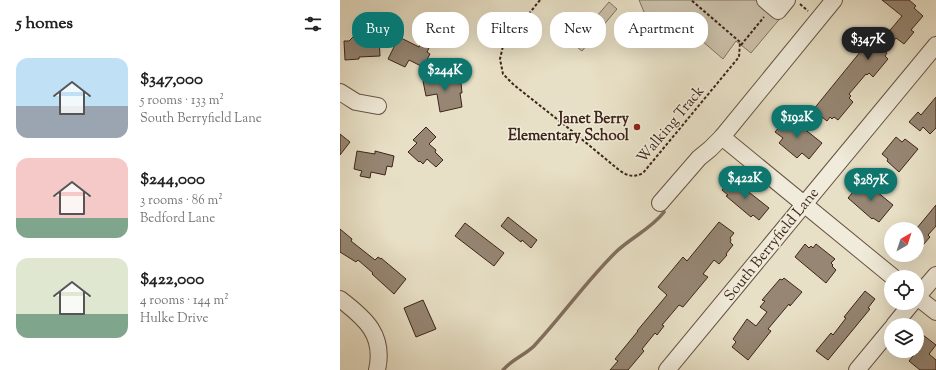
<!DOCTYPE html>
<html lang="en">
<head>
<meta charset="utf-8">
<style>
  :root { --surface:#fff; --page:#f6f6f6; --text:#222; --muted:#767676; --accent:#0f766e }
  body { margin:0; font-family:"Sorts Mill Goudy",serif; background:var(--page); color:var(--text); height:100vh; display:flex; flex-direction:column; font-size:15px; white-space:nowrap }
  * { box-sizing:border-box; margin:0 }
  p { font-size:13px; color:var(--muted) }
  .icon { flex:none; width:22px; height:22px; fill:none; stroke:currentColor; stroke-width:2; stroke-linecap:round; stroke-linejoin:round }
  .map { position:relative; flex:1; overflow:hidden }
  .side { display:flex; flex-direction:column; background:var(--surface); width:340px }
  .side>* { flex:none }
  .hud { position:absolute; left:12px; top:12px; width:380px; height:36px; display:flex; gap:8px }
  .needle { width:26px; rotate:39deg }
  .controls { position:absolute; left:544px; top:222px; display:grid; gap:8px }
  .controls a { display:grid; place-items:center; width:40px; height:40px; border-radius:50%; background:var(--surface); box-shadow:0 4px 16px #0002; font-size:20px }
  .price { position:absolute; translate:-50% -34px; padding:0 9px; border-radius:14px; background:var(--accent); color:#fff; font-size:13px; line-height:26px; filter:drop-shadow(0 1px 2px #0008) }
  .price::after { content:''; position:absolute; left:50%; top:24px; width:12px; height:9px; margin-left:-6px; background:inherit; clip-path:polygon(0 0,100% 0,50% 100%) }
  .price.selected { background:#222; color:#fff }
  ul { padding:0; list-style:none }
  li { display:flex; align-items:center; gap:12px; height:100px; padding:0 16px }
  li span { display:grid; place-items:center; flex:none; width:112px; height:80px; border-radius:12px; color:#555 }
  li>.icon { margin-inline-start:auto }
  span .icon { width:48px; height:48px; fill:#fffc; stroke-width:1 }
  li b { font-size:17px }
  h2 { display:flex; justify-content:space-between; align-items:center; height:48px; padding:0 16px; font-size:17px }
  .tag { padding:0 14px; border-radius:16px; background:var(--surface); box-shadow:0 4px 16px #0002; font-size:14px; line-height:36px }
  .tag.selected { background:var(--accent); color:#fff }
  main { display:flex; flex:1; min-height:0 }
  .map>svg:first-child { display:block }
  .green { fill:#cbc0a9; stroke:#847262 }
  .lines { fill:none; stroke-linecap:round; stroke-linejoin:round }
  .stream { stroke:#816f5e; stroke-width:3.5 }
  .building { fill:#968673; stroke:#3e251a }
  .minor-casing { stroke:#685445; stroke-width:18 }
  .path { stroke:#3e251a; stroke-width:2; stroke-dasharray:3 2; stroke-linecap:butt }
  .minor { stroke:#f0ebda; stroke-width:16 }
  .poi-dot { fill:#8f2418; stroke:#f0ebda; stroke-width:1.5 }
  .labels { text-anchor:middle; stroke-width:3; stroke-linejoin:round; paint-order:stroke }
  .poi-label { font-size:15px; font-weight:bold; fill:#3e251a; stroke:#f0ebda; text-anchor:end }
  .street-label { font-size:15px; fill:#3e251a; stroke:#f0ebda }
</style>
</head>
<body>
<main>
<section class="side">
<h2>5 homes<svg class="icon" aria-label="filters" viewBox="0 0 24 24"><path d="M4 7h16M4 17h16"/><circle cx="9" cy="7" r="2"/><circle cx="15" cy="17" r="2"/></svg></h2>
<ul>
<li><span style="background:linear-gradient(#bfe0f5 60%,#9aa5b1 0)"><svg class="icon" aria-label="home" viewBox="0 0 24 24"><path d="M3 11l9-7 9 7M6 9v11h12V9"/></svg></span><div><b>$347,000</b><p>5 rooms · 133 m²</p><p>South Berryfield Lane</p></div></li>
<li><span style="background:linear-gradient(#f6c9c9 75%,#7fa58c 0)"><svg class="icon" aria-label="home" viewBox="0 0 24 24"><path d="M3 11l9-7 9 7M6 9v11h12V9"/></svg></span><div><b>$244,000</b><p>3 rooms · 86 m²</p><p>Bedford Lane</p></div></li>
<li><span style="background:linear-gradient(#dfe7d0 70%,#7fa58c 0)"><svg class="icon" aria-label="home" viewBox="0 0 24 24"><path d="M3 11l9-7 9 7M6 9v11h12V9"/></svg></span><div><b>$422,000</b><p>4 rooms · 144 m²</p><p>Hulke Drive</p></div></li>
</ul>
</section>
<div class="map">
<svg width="596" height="370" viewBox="0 0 596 370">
  <rect width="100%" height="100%" fill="#e8e0c6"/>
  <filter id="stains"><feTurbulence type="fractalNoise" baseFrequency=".005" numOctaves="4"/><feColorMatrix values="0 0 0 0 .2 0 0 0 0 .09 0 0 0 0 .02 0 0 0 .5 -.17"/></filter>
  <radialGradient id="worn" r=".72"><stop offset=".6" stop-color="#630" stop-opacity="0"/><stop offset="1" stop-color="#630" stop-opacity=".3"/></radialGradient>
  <g class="green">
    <polygon points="299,0 435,0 453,3 411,53 396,41 383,59 361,40 358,44 351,39 345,46 304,12"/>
    <polygon points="269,2 277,9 242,51 233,44"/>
  </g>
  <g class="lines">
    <path class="stream" d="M163 370C171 360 185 355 194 346 223 315 247 280 277 251 292 237 312 228 324 212"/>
  </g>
  <g class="building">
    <polygon points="542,0 569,0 576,6 574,8 583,16 571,30 574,32 564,44 556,38 545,52 547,53 545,56 548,59 533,77 529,73 527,75 526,74 509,94 511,96 509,98 513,102 498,120 494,117 492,119 490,117 487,121 473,110 534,35 541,41 562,16"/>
    <polygon points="17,33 22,37 39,37 40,56 19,57 19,59 5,60 4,41 9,41"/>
    <polygon points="59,37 79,47 80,44 89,48 87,52 90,54 83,67 69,60 65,67 48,59"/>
    <polygon points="116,75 118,84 121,83 122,93 120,93 122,107 100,112 97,94 86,96 83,81"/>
    <polygon points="596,97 596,128 590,134 583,127 580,131 569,122 578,112 581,115"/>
    <polygon points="448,116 482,143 469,159 462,153 457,158 439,143 443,138 435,132"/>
    <polygon points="86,127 96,137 89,144 96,150 95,152 103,160 96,167 87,159 83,164 80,161 79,162 68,152 77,143 73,140"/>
    <polygon points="0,134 10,142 0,155"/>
    <polygon points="556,137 562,142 565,139 578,149 559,172 547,161 548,159 542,154"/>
    <polygon points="17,151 35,154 35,151 54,156 52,167 47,166 45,175 31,172 30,178 20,176 22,171 14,169"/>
    <polygon points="391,178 429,208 419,220 413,215 411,217 386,196 388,195 382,190"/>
    <polygon points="525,182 553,205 539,222 533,218 532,219 508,198 518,186 520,187"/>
    <polygon points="596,205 596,226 588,235 590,237 583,245 577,240 577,228"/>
    <polygon points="168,217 197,240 191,248 182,240 181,242 161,226"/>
    <polygon points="379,222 394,233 390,238 391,240 390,242 393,245 386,254 387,255 379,264 374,260 363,274 368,277 343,307 339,305 322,325 324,326 317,335 315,333 302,349 304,351 288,370 270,370 278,361 275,359 298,331 297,331 327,295 318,287 343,257 347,261"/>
    <polygon points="125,223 164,253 154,266 115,236"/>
    <polygon points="0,229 12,239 11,241 35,260 38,257 41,259 41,258 66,279 54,294 32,274 33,273 18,260 16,262 0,252"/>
    <polygon points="465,244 469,248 471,246 473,248 476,244 495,259 491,263 493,265 492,266 496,270 486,283 455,257"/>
    <polygon points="444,278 462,292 450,306 449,304 428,329 431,331 408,360 392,347 396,342 393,339 407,319 416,326 427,312 420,307 425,301 422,300 440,279 442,280"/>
    <polygon points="525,291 535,299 528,308 530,309 488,360 476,351 491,333 493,335 506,318 504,317"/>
    <polygon points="83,300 96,329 76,337 64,308"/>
    <polygon points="583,335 596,345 589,354 596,360 596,370 580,370 569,361 577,351 577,343"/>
  </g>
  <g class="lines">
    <defs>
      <g id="minor">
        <polyline points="425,0 438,11 447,0"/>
        <polyline points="0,92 16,102 38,106"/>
        <polyline points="382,137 553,277"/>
        <polyline points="320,203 359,158 370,149 382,137 494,0"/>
        <polyline points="577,297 596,275"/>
        <polyline points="577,297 596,312"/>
        <path d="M0 299C25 318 45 335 37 370"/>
        <polyline points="554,325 572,303"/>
        <polyline points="327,370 596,45"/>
        <polyline points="517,370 551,329"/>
      </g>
    </defs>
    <use href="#minor" class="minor-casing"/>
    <g class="path">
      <path d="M200 0 163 46 160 59 163 74 174 85 227 127 279 170C287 176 294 178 303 173L399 57 400 42 351 0"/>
      <polyline points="460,4 468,11"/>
      <polyline points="401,45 424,17"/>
    </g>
    <use href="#minor" class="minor"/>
  </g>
  <circle class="poi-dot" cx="297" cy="127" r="4"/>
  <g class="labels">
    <g class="poi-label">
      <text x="289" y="123">Janet Berry<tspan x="289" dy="17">Elementary School</tspan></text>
    </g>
    <g class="street-label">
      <text transform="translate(330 124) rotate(-50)" y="5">Walking Track</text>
      <text transform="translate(431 244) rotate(-51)" y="5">South Berryfield Lane</text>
    </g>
  </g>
  <rect width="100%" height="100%" filter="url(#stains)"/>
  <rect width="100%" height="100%" fill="url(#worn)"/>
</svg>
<div class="controls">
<a><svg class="needle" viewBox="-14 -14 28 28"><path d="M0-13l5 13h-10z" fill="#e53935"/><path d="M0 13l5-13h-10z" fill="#767676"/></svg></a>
<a><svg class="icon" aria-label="locate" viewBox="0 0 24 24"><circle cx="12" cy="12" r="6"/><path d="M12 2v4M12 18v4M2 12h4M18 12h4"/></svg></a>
<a><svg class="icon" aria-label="layers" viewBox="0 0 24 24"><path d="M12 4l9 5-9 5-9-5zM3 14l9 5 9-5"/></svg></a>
</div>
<b class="price selected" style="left:528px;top:61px">$347K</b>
<b class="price" style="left:105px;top:92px">$244K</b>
<b class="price" style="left:457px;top:139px">$192K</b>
<b class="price" style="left:405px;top:200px">$422K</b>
<b class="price" style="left:531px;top:202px">$287K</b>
<div class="hud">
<a class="tag selected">Buy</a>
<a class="tag">Rent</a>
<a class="tag">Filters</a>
<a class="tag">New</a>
<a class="tag">Apartment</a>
</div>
</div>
</main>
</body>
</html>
